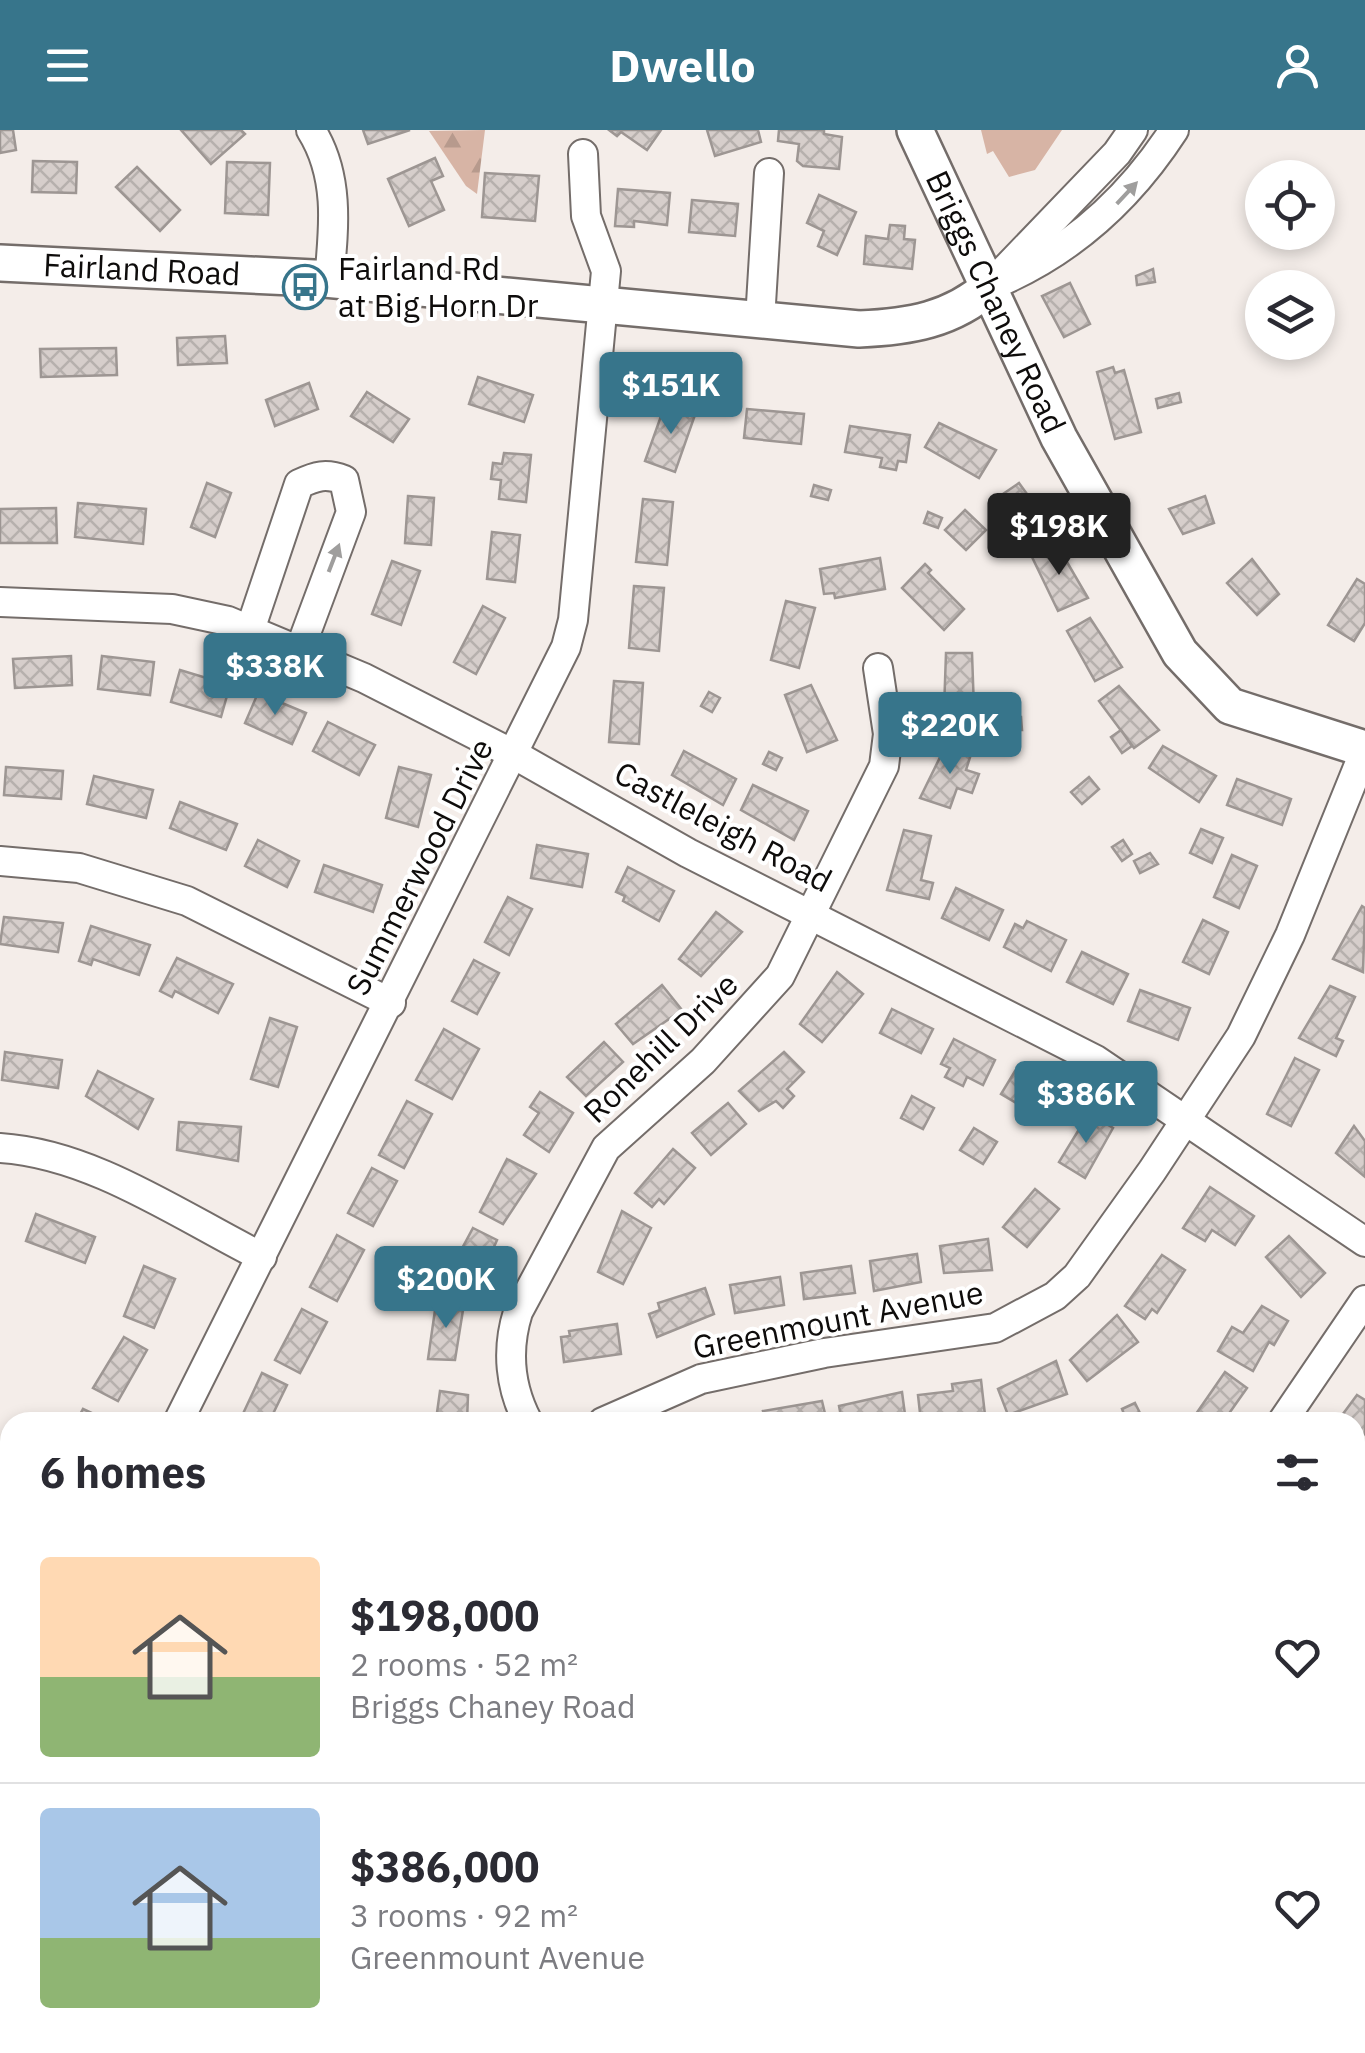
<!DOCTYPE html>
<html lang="en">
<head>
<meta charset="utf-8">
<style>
  :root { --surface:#fff; --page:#f7f7f7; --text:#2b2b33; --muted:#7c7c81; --line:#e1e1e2; --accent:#37758b }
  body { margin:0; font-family:"IBM Plex Sans",sans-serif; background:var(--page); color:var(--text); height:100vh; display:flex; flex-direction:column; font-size:38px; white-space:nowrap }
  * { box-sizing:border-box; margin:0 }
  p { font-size:32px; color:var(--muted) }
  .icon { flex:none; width:55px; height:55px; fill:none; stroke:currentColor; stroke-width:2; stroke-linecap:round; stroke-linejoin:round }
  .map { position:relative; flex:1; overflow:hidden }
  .sheet { position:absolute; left:0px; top:1282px; width:1365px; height:642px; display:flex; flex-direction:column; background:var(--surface); border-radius:30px 30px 0 0; box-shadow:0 5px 15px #0003 }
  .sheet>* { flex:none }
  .tools { position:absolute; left:1245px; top:30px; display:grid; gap:20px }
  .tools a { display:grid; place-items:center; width:90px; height:90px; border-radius:50%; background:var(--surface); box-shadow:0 5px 15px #0003; font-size:50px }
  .price { position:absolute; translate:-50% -85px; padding:0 22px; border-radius:10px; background:var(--accent); color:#fff; font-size:32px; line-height:65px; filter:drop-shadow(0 2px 5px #0008) }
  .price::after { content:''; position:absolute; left:50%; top:60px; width:30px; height:22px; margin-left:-15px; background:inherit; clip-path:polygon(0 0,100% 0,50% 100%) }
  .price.selected { background:#222; color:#fff }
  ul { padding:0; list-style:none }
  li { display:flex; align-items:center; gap:30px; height:250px; padding:0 40px }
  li+li { border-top:2px solid var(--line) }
  li span { display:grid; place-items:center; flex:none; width:280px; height:200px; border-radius:10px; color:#555 }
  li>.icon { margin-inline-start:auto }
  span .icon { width:120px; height:120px; fill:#fffc; stroke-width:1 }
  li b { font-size:42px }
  h2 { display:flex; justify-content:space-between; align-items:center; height:120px; padding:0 40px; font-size:42px }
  header { display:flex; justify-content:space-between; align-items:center; height:130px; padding:0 40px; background:var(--accent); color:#fff; font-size:45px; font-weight:700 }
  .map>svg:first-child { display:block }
  .grass { fill:#d7b4a5 }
  .forest { fill:url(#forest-firs) }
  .building { fill:url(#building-cross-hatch); stroke:#9d9693; stroke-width:2.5 }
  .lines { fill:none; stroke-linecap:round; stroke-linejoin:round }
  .minor-casing { stroke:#746d6a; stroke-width:32 }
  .major-casing { stroke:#746d6a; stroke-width:40 }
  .minor { stroke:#fff; stroke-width:28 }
  .major { stroke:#fff; stroke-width:35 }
  .oneway { fill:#9f9e9d }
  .labels { text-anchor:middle; stroke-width:8; stroke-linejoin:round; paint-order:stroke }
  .poi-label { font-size:32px; fill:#0e0c0b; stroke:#fff; text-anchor:start }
  .street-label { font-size:32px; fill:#0e0c0b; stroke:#fff }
</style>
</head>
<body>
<header><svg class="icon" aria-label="menu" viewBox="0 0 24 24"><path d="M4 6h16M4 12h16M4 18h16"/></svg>Dwello<svg class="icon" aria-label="person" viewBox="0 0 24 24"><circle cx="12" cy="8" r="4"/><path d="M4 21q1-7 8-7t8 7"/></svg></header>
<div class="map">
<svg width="1365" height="1923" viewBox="0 0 1365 1923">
  <defs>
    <pattern id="forest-firs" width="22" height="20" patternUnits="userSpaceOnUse" patternTransform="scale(2.5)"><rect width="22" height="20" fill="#d7b4a5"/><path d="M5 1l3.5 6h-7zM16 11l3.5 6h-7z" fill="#b79a8d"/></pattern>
    <pattern id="building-cross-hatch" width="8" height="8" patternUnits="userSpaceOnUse" patternTransform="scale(2.5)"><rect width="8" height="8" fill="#d6cecb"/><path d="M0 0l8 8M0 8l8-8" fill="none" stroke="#b6b0ad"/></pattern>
  </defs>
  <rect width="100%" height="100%" fill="#f4ede9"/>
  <polygon class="grass" points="981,0 1062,0 1035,40 1009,47 993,21 987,24"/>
  <polygon class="forest" points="485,0 477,64 466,56 429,1"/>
  <g class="building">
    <polygon points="0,0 13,0 16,20 0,23"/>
    <polygon points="181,0 241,0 245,4 211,34"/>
    <polygon points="363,0 410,0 368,14"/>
    <polygon points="609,0 661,0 647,20 621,2 617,6"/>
    <polygon points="707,0 758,0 761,12 715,26"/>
    <polygon points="779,0 824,0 824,4 842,7 839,39 803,36 797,31 799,14 778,11"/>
    <polygon points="435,28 443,46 431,51 444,80 409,96 388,49"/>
    <polygon points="33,31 77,32 76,63 32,62"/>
    <polygon points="227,32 270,33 268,85 225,83"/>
    <polygon points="137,37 180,80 160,101 116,57"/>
    <polygon points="485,43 539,46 535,91 482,87"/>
    <polygon points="618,59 670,63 667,95 634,91 634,97 615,96"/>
    <polygon points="819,65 856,82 837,125 818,116 824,101 807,93"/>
    <polygon points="692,70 738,74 735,106 689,102"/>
    <polygon points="890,95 905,96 904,109 915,110 912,139 864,134 866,106 888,109"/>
    <polygon points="1153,139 1155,152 1137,155 1136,146"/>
    <polygon points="1070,153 1090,194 1064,207 1042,166"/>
    <polygon points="225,206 227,233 178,235 177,208"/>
    <polygon points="116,218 117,245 41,247 40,219"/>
    <polygon points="1113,237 1115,243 1124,240 1141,302 1115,309 1097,242"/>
    <polygon points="478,247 533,265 524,292 469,274"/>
    <polygon points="309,253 318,279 275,296 266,270"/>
    <polygon points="367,262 409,289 393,312 351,286"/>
    <polygon points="1179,263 1181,272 1158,278 1156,269"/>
    <polygon points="666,272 696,282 675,342 645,331"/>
    <polygon points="747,279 804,284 801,314 744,308"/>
    <polygon points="939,293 996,320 979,348 925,317"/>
    <polygon points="850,296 910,305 906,332 898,331 896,340 880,337 882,328 845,322"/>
    <polygon points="504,323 531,325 526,372 499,369 501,350 491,349 493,333 502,334"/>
    <polygon points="207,353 231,363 215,407 191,397"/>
    <polygon points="1019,353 1048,393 1027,409 997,368"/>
    <polygon points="814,355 831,360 828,370 811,366"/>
    <polygon points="408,366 434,368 431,415 405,413"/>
    <polygon points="1205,366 1214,393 1183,404 1169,379"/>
    <polygon points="643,369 673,372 667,435 636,432"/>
    <polygon points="78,373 146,379 143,414 75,407"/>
    <polygon points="56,378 57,413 0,413 0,379"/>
    <polygon points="965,380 986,400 966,420 945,400"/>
    <polygon points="928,382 942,388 938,398 924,393"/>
    <polygon points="492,402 520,405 515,452 487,449"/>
    <polygon points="1057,415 1088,468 1058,481 1032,427"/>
    <polygon points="880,428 885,459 835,468 834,463 824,464 820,439"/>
    <polygon points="1252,429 1279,464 1257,485 1227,453"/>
    <polygon points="392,431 420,441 401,495 372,484"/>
    <polygon points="925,434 931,440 928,443 964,479 944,500 902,458"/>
    <polygon points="1357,449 1365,454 1365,493 1354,511 1328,495"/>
    <polygon points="634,456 664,458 659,521 629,518"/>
    <polygon points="786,471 815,478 799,538 771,530"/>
    <polygon points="483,476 505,488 476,544 454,532"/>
    <polygon points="1090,488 1122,537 1095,551 1067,501"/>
    <polygon points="946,523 972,523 974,579 944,580"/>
    <polygon points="71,526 72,555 15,558 13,529"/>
    <polygon points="102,526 154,532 150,565 98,559"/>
    <polygon points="180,540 230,555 221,587 171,572"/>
    <polygon points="614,551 643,553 639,614 609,612"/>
    <polygon points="811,555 837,610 807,622 785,565"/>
    <polygon points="1119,556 1159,600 1134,618 1099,571"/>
    <polygon points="709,562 720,568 712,582 701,576"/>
    <polygon points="258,563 306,583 292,614 245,593"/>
    <polygon points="1005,587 1021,587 1022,600 1005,600"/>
    <polygon points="328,592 375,615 359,645 313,621"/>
    <polygon points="1121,600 1132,616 1122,623 1111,607"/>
    <polygon points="947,613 972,621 966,640 979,644 972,663 957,658 950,678 920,668"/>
    <polygon points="1163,616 1216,646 1199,672 1149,638"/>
    <polygon points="684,621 736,649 723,675 672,645"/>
    <polygon points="769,622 782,628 776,640 763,634"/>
    <polygon points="6,637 63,641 61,669 4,665"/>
    <polygon points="399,637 431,645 418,697 386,688"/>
    <polygon points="94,646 153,660 146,688 87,674"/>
    <polygon points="1089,647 1099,659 1082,674 1071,662"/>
    <polygon points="1237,649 1291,669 1282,695 1227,675"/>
    <polygon points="753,655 808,681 794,710 741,680"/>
    <polygon points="180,672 237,694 226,720 170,698"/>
    <polygon points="1201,699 1223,708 1212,733 1190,723"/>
    <polygon points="904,700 931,706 921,750 933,753 929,769 887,760"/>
    <polygon points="258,710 299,731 287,757 245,736"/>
    <polygon points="1123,710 1132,724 1122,731 1112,717"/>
    <polygon points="537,715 588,724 582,757 531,748"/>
    <polygon points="1150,723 1158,734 1140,743 1134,731"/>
    <polygon points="1232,725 1257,736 1239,778 1214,767"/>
    <polygon points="324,735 382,755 373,782 315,762"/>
    <polygon points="628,737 674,761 659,791 623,771 625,766 616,762"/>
    <polygon points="956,758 1003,780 989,810 942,788"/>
    <polygon points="508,767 532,779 509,825 485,812"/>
    <polygon points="1362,776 1365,778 1363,842 1333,829"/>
    <polygon points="716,782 742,802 701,846 679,829"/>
    <polygon points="4,787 63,793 58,822 0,814"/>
    <polygon points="1203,790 1228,802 1209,844 1183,832"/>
    <polygon points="1027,791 1066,810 1051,841 1004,817 1015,794 1023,798"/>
    <polygon points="91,796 150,815 139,845 93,829 91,835 79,831"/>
    <polygon points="1082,822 1128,844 1113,874 1067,852"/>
    <polygon points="177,828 233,854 218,883 175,861 172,867 160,861"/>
    <polygon points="474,830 499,843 477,884 452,871"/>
    <polygon points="837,842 863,864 822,912 800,894"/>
    <polygon points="662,855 682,880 633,914 616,894"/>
    <polygon points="1330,856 1355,867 1336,908 1343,911 1336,926 1299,908"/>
    <polygon points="1140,860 1190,878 1178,910 1128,891"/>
    <polygon points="892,879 933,899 921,923 880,903"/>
    <polygon points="270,888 297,897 278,957 251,949"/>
    <polygon points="444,899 479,919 452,969 416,950"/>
    <polygon points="954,909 995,930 983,955 967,947 963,956 945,947 950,938 941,934"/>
    <polygon points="604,912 623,932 586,966 567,947"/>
    <polygon points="5,922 62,930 58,958 2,950"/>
    <polygon points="784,922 804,942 787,959 794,966 783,978 776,971 759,981 739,961"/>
    <polygon points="1295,928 1319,940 1291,996 1267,984"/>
    <polygon points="98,941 153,969 138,999 86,966"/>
    <polygon points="1015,941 1058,967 1045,990 1001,964"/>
    <polygon points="540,962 573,983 549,1022 524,1005 539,983 530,977"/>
    <polygon points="912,966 934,978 923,999 901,988"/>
    <polygon points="407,971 432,984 404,1038 379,1025"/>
    <polygon points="728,973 746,994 711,1025 692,1003"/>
    <polygon points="1089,983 1113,998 1085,1048 1059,1032"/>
    <polygon points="179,992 241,997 238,1031 177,1020"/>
    <polygon points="1354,996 1365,1011 1365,1047 1336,1023"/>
    <polygon points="974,998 997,1012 983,1034 960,1020"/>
    <polygon points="673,1019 695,1038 664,1074 659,1069 652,1077 635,1063"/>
    <polygon points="507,1029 536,1044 503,1094 480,1082"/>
    <polygon points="372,1038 397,1051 373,1096 348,1083"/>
    <polygon points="1210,1057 1254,1086 1235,1115 1212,1100 1205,1111 1183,1098"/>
    <polygon points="1035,1059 1059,1079 1027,1117 1003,1097"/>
    <polygon points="622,1081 651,1098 623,1154 598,1142"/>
    <polygon points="36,1084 95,1107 85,1133 26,1111"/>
    <polygon points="473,1098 497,1110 474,1162 453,1151 457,1142 451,1139"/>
    <polygon points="337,1105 364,1120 337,1171 310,1157"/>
    <polygon points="1289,1106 1325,1143 1301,1167 1266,1127"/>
    <polygon points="988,1109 992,1140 944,1143 940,1116"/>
    <polygon points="917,1124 921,1152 874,1161 870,1131"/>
    <polygon points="1162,1125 1185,1140 1157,1183 1152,1179 1145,1189 1125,1176"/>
    <polygon points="144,1136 175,1149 154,1198 124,1186"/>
    <polygon points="851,1136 855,1163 804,1169 801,1143"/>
    <polygon points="780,1147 784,1175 735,1183 730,1155"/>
    <polygon points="705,1158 714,1184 657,1207 649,1184 660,1180 658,1173"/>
    <polygon points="436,1173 464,1174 455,1230 428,1229"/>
    <polygon points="1262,1176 1288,1191 1274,1215 1269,1212 1253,1241 1218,1221 1232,1197 1243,1203"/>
    <polygon points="302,1179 327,1192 300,1243 275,1230"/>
    <polygon points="1117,1185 1138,1212 1087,1251 1070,1230"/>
    <polygon points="617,1194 621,1224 564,1232 561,1207 570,1206 569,1201"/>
    <polygon points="124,1207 147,1220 118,1271 93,1258"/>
    <polygon points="1056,1231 1067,1264 1008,1285 998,1259"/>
    <polygon points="1225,1242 1247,1258 1223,1292 1209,1292 1196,1284"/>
    <polygon points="262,1243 287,1255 269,1292 248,1292 241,1288"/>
    <polygon points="981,1250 985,1285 921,1292 918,1265 953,1261 952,1254"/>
    <polygon points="440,1261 468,1265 467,1292 428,1292 436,1290"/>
    <polygon points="902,1262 906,1292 842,1292 839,1276"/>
    <polygon points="1357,1265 1365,1270 1365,1303 1355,1317 1355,1292 1337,1292"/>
    <polygon points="822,1271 827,1292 766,1292 763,1281"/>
    <polygon points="1135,1273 1140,1283 1126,1289 1122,1279"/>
    <polygon points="83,1279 111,1292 76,1292"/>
    <polygon points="8,1423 10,1425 9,1491 0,1486 0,1439"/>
    <polygon points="1365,1508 1365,1544 1363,1547 1355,1539 1355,1517"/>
    <polygon points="1365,1660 1365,1687 1357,1691 1355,1665"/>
    <polygon points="7,1767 10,1805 0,1816 0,1775"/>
    <polygon points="116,1915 112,1923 85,1916 85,1915"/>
    <polygon points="242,1915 258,1915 270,1921 238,1923"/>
    <polygon points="405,1915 437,1915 433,1923 401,1923"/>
    <polygon points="547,1915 576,1915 579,1917 576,1923 543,1923"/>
    <polygon points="650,1915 675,1915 685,1923 644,1923"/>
    <polygon points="847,1915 876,1915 879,1923 851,1923"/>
    <polygon points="989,1915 1031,1915 1023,1923 980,1923"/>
    <polygon points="1268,1915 1306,1915 1316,1923 1272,1923"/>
  </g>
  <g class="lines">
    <defs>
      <g id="minor">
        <path d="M311 0C340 46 334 98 329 150"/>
        <polyline points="994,151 1117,23 1133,0"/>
        <path d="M990 156C1069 124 1128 71 1174 0"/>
        <polyline points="760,190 769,43"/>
        <polyline points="0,472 172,479 228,491 364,548 515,625 688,723 1096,930 1365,1112"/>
        <path d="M250 500 299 354C316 346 326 343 344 350L351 382 300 519"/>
        <polyline points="0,731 79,738 187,771 391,873"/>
        <path d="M0 1018C93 1024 180 1086 262 1127"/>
        <polyline points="178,1292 566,517 573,490 606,141 586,86 583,24"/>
        <path d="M528 1292C510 1258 506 1220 518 1182L606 1018 703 931 780 846 884 636 888 604 878 538"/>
        <polyline points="603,1292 701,1249 824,1223 995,1198 1055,1166 1077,1146 1152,1041 1241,906 1290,805 1365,620"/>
        <polyline points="1282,1292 1365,1170"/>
        <polyline points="1355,1615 1365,1609"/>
        <polyline points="0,1641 10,1621"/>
        <polyline points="742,1915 751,1923"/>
        <polyline points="173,1923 178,1915"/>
        <polyline points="489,1923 493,1915"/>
      </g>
      <g id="major">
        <path id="s1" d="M915 0 1059 308 1180 523 1230 576 1365 619"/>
        <path id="s2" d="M0 133 314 148 859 199C909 197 952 190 990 156"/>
      </g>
    </defs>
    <use href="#minor" class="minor-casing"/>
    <use href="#major" class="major-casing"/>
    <use href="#minor" class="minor"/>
    <use href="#major" class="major"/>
  </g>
  <defs><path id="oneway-solid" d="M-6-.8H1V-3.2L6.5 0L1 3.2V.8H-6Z" transform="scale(2.5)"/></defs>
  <g class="oneway">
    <use href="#oneway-solid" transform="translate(1127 63) rotate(-47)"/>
    <use href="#oneway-solid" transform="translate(334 428) rotate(-69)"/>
  </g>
  <defs>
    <symbol id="bus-ring" viewBox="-11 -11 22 22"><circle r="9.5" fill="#fff" stroke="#37758b" stroke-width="1.5"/><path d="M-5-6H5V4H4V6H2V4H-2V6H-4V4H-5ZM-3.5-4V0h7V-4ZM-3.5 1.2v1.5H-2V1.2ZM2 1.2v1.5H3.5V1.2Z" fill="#37758b"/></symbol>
  </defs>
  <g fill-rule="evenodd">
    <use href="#bus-ring" x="280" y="132" width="50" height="50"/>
  </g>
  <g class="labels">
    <g class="poi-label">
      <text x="338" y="150">Fairland Rd<tspan x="338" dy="37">at Big Horn Dr</tspan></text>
    </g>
    <g class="street-label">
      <text dy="11" stroke="none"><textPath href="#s2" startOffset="142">Fairland Road</textPath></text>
      <text dy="11" stroke="none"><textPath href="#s1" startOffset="190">Briggs Chaney Road</textPath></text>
      <text transform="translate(723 697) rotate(28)" y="11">Castleleigh Road</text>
      <text transform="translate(420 737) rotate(-63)" y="11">Summerwood Drive</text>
      <text transform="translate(661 918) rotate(-44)" y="11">Ronehill Drive</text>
      <text transform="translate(838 1190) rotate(-11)" y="11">Greenmount Avenue</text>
    </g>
  </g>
</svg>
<div class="tools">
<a><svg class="icon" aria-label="locate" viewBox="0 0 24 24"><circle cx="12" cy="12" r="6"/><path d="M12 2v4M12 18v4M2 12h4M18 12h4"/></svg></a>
<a><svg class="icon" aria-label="layers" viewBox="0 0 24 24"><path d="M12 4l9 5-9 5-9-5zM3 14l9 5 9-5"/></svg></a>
</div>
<b class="price" style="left:671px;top:307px">$151K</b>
<b class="price selected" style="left:1059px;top:448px">$198K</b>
<b class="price" style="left:275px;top:588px">$338K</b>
<b class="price" style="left:950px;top:647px">$220K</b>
<b class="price" style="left:1086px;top:1016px">$386K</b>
<b class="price" style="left:446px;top:1201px">$200K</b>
<section class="sheet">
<h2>6 homes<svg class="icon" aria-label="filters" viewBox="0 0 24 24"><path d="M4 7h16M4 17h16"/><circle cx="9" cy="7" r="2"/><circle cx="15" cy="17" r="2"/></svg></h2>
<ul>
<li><span style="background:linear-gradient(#ffd9b3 60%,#8fb573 0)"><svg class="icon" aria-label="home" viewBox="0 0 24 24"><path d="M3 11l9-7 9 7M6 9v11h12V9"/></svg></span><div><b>$198,000</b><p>2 rooms · 52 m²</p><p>Briggs Chaney Road</p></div><svg class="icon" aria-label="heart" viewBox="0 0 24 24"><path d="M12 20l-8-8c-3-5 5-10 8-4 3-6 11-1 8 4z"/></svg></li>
<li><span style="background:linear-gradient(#a9c7e8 65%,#8fb573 0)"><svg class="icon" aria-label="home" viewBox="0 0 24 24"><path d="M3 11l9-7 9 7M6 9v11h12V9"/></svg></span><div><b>$386,000</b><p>3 rooms · 92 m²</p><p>Greenmount Avenue</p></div><svg class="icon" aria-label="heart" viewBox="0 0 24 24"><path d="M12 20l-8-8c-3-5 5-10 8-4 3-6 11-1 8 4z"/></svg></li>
</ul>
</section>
</div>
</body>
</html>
